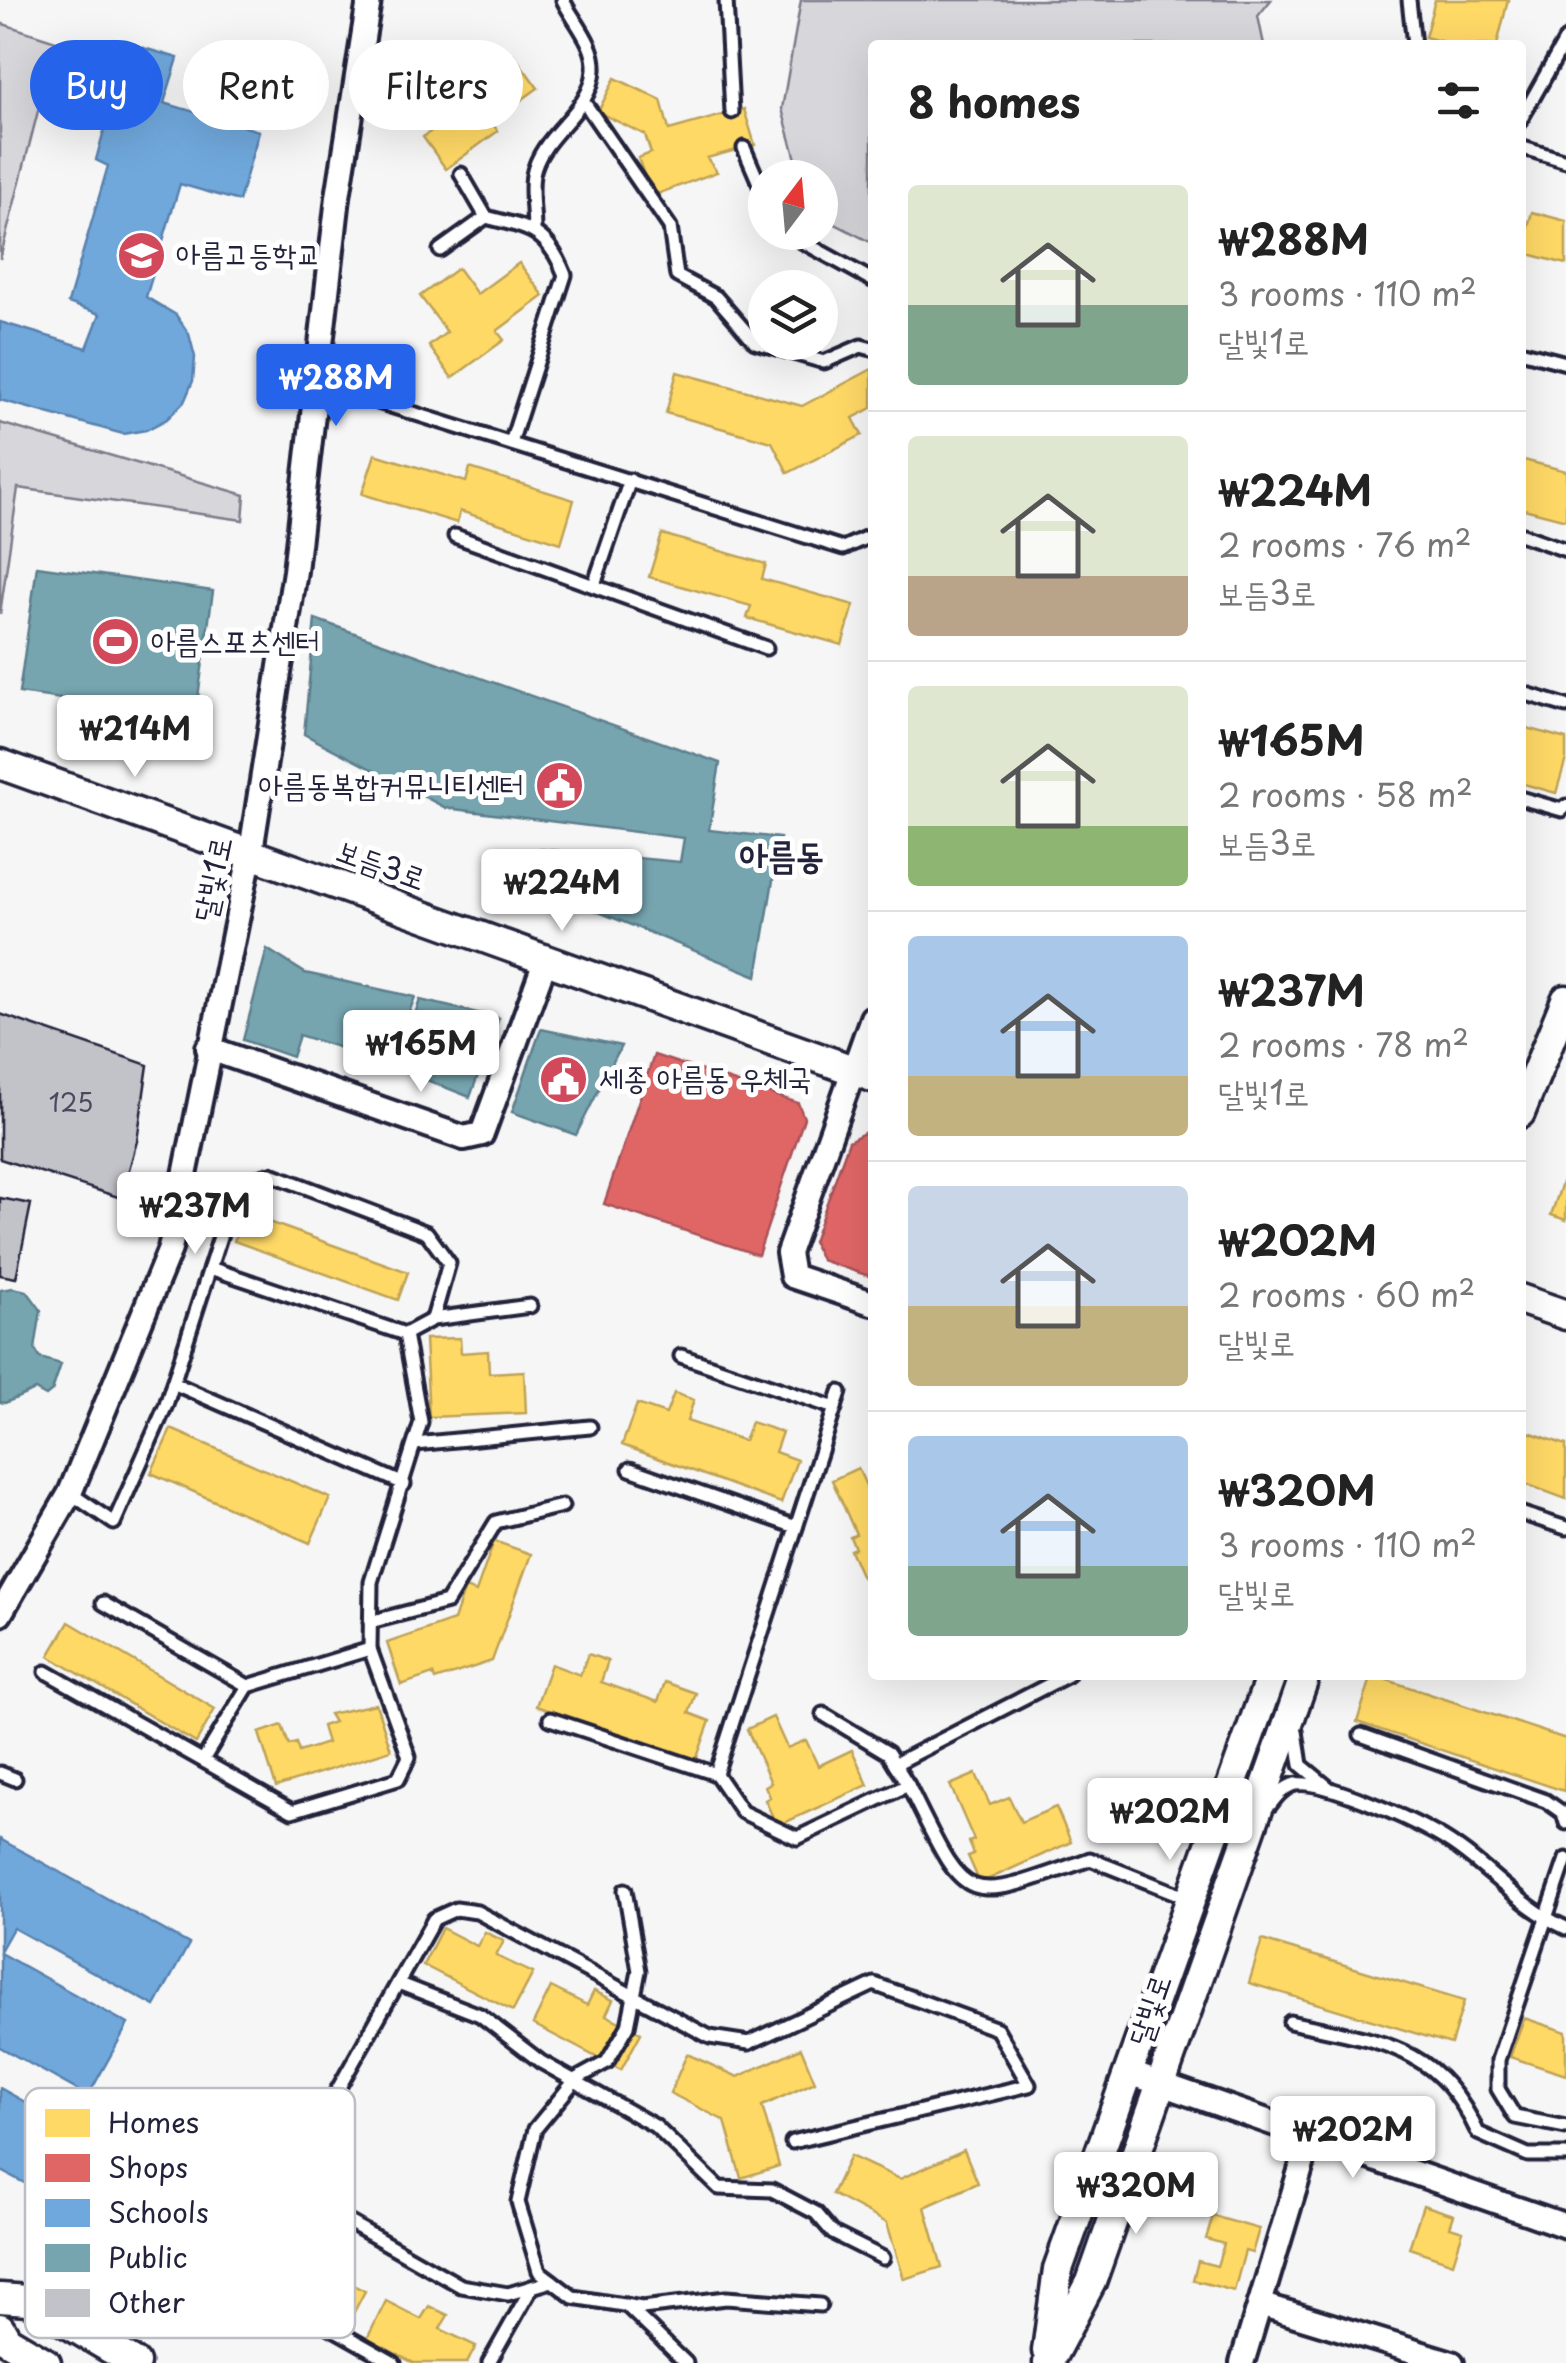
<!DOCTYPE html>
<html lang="en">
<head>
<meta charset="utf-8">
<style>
  :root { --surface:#fff; --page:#f2f2f2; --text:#222; --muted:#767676; --line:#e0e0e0; --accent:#2563eb }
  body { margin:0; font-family:"Playpen Sans","Poor Story",sans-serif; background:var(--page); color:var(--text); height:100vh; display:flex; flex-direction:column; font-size:38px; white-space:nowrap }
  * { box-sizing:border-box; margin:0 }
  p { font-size:32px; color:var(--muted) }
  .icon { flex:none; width:55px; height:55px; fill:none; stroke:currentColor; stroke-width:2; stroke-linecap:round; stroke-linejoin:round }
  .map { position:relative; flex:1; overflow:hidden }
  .drawer { position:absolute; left:868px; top:40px; width:658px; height:1640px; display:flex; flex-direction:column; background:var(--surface); border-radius:10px; box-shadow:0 10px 40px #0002 }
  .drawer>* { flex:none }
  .top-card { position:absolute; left:30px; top:40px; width:688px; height:90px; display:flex; gap:20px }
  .needle { width:65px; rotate:16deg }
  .buttons { position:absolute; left:748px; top:160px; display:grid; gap:20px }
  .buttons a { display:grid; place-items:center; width:90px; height:90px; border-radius:50%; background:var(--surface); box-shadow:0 10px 40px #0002; font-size:50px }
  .price { position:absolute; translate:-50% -85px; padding:0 22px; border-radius:10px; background:#fff; color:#222; font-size:32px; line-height:65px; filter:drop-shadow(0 2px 5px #0008) }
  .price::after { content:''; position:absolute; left:50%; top:60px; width:30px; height:22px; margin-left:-15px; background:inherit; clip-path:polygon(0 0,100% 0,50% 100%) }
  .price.on { background:var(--accent); color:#fff }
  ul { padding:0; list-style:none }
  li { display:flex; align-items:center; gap:30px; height:250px; padding:0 40px }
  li+li { border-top:2px solid var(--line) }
  li span { display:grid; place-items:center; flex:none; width:280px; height:200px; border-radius:10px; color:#555 }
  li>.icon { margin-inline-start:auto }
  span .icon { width:120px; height:120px; fill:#fffc; stroke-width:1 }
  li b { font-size:42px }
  h2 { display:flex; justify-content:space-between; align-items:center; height:120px; padding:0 40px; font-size:42px }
  .chip { padding:0 35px; border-radius:45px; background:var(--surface); box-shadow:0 10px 40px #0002; font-size:35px; line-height:90px }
  .chip.on { background:var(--accent); color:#fff }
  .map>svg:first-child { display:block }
  .green { fill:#d7d7db; stroke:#7c7c8b; stroke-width:2.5 }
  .homes { fill:#ffd966; stroke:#bda259; stroke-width:2.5 }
  .shops { fill:#e06666; stroke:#a75259; stroke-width:2.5 }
  .schools { fill:#6fa8dc; stroke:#5880ac; stroke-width:2.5 }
  .public { fill:#76a5af; stroke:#5d7e8c; stroke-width:2.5 }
  .building { fill:#c2c2c9; stroke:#22223b; stroke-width:2.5 }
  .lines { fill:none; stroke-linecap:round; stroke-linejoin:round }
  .service-casing { stroke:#22223b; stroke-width:19 }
  .minor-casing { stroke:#22223b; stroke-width:30 }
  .tertiary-casing { stroke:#22223b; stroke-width:35 }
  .service { stroke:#fff; stroke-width:11 }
  .minor { stroke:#fff; stroke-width:22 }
  .tertiary { stroke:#fff; stroke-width:28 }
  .labels { text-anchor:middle; stroke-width:10; stroke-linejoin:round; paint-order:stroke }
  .number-label { font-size:25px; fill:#4a4a5e }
  .poi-label { font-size:30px; fill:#22223b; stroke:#fff; text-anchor:start }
  .street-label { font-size:30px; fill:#22223b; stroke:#fff }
  .quarter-label { font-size:35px; font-weight:bold; fill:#22223b; stroke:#fff }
  .key { fill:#fff; stroke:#bdbdc4; stroke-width:2.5 }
  .key-label { font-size:28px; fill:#22223b }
</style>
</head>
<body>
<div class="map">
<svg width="1566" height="2363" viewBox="0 0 1566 2363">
  <rect width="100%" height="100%" fill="#f6f6f7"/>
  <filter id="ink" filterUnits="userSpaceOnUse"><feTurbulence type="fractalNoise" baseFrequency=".01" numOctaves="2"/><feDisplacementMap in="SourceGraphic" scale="20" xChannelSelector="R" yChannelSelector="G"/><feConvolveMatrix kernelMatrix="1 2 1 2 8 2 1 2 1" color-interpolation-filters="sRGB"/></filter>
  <g filter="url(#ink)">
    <g class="green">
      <polygon points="801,0 1271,0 1258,16 1264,45 872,45 872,243 820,216 820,178 801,177 782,109"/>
      <polygon points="0,23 56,41 0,259"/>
      <polygon points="0,423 245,495 243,520 18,488 0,614"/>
    </g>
    <g class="homes">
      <polygon points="1435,0 1508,0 1497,45 1455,45 1425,37"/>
      <polygon points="513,54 538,88 491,122 498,131 446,169 423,137 441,124 414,87 452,59 471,85"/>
      <polygon points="615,78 661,100 669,130 744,109 755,145 707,158 717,172 652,196 638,158 651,153 645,135 598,112"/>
      <polygon points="1532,212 1566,221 1566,264 1521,252"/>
      <polygon points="519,263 544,296 497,331 504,340 452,378 429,346 447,332 420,296 458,268 477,294"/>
      <polygon points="872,369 872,408 853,418 862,435 788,473 772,442 666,413 677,372 802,406"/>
      <polygon points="375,454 466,482 470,468 574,500 561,543 460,511 457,523 362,494"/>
      <polygon points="1520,459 1566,471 1566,520 1520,508"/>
      <polygon points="662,534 766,564 762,579 854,605 842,645 747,618 751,606 649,577"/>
      <polygon points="1520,726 1566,739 1566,759 1556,793 1520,783"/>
      <polygon points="1566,1171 1566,1220 1551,1215"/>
      <polygon points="244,1213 408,1272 398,1300 234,1241"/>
      <polygon points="460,1338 461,1353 488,1351 489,1373 524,1371 526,1413 429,1417 425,1339"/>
      <polygon points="674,1393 694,1400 687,1421 744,1441 751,1422 782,1432 775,1452 797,1460 781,1503 622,1445 637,1404 666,1414"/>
      <polygon points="171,1429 330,1498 310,1543 151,1473"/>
      <polygon points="1520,1429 1566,1445 1566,1499 1520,1482"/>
      <polygon points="858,1468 872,1499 872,1572 862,1577 850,1550 855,1548 850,1537 856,1534 832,1480"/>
      <polygon points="494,1541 531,1554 492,1661 435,1680 433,1674 401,1685 387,1643 454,1620 465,1588 476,1592"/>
      <polygon points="69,1622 215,1709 196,1743 49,1656"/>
      <polygon points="588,1654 608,1661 601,1682 658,1702 665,1682 696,1693 689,1713 710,1721 695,1763 536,1706 551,1664 580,1675"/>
      <polygon points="1372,1675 1566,1739 1564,1791 1357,1722"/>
      <polygon points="376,1704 391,1750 276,1787 259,1733 282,1725 289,1745 296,1743 299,1752 327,1743 322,1726 334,1722 329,1714"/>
      <polygon points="773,1717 787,1748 806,1740 818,1766 852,1750 868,1785 777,1826 765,1800 770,1797 765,1786 771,1783 747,1729"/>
      <polygon points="976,1774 990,1805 1009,1797 1021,1822 1056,1807 1071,1842 980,1883 968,1856 974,1854 969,1842 974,1840 950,1785"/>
      <polygon points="442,1928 477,1946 485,1932 504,1941 496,1956 533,1973 513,2011 423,1965"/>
      <polygon points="1262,1940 1464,2001 1451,2044 1249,1983"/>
      <polygon points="551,1987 587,2005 594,1991 613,2000 606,2015 641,2033 621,2070 533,2024"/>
      <polygon points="1524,2018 1566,2032 1566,2075 1510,2057"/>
      <polygon points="801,2048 815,2082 762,2106 779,2166 741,2178 725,2121 670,2093 687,2054 738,2077"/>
      <polygon points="964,2150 978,2183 925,2207 942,2267 904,2279 887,2223 832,2194 850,2156 900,2179"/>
      <polygon points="1423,2205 1454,2215 1450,2227 1463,2231 1453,2263 1409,2248"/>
      <polygon points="1213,2216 1259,2229 1252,2253 1245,2251 1234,2291 1193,2280 1198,2261 1217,2266 1224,2244 1206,2239"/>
      <polygon points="275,2246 310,2263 318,2250 337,2259 329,2273 365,2291 345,2329 256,2283"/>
      <polygon points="386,2301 421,2319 429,2306 448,2315 440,2329 476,2346 467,2363 414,2363 367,2339"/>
    </g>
    <g class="shops">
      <polygon points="654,1055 798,1103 804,1118 758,1255 604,1204"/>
      <polygon points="866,1132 872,1135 872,1277 821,1260 813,1242 849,1141"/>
    </g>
    <g class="schools">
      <polygon points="113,39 178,58 164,103 259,131 239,201 180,184 146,297 176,315 189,334 195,357 193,381 184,402 167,419 146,430 123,434 0,400 0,322 87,348 100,314 68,303 108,166 96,160 115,89 99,85"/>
      <polygon points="0,1839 189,1944 155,2006 13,1928 0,1951"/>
      <polygon points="0,1953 128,2024 88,2096 0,2047"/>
      <polygon points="0,2088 68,2126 34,2188 0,2170"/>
    </g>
    <g class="public">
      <polygon points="37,566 213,591 195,718 19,693"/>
      <polygon points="315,619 720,763 709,830 780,838 757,976 532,885 539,849 680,862 684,838 446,808 304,734"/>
      <polygon points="267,949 305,973 415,997 389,1063 299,1035 292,1057 243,1040"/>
      <polygon points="420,1000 499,1018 470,1097 396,1068"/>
      <polygon points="541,1029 621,1046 576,1135 512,1112"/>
      <polygon points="13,1288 27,1291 41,1310 35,1349 40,1358 61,1364 52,1391 46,1396 35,1390 5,1403 0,1402 0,1290"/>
    </g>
    <g class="building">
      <polygon points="0,1014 148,1065 137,1141 121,1198 0,1159"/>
      <polygon points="0,1198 31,1204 16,1278 0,1275"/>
    </g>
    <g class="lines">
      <defs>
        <g id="service">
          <polyline points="726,0 732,112"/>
          <polyline points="1409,0 1414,45"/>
          <polyline points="584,102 670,227 677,276 716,297 755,342 824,362 861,346 872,349"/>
          <polyline points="1520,121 1566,39"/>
          <polyline points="1520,147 1566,161"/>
          <polyline points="744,148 765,197"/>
          <polyline points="461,174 486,217"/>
          <path d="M534 229C534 212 530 192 533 175 541 133 591 113 594 70 596 44 573 21 563 0"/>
          <polyline points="785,232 872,280"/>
          <path d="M440 250 486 217C532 229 547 230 565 275L511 443"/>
          <polyline points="1520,351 1566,363"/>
          <polyline points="314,382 843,548 872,535"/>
          <polyline points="1520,534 1566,550"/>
          <polyline points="455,536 766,648"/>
          <polyline points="594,585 630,480"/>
          <polyline points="1520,692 1566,706"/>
          <polyline points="1520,798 1562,810 1566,806"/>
          <polyline points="210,1268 405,1334"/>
          <polyline points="681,1356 835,1408"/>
          <polyline points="173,1383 404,1484"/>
          <polyline points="415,1444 590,1427"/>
          <polyline points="630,1469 796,1527"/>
          <polyline points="70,1493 114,1523 166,1405 226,1218 249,1181 271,1174 427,1233 449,1263 433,1319"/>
          <polyline points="1520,1513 1566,1528"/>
          <polyline points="103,1603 248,1686"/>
          <polyline points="370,1622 447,1602 496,1522 562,1506"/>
          <polyline points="46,1672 292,1811 398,1779 409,1757 370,1649 371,1582 421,1422 405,1334 433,1319 530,1306"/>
          <polyline points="823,1714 888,1753 908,1785"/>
          <path d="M550 1719 716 1774 742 1812 797 1838 908 1785C968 1906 960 1906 1090 1859L1188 1898"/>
          <polyline points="1296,1731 1301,1765 1329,1788"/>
          <polyline points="1361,1735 1546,1801 1563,1813 1566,1823"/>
          <polyline points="203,1760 248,1686 370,1649"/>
          <polyline points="895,1764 1068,1675"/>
          <polyline points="0,1773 15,1779"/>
          <polyline points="716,1774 840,1392"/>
          <path d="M1270 1805C1276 1797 1282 1789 1292 1785 1318 1776 1411 1820 1436 1834 1483 1860 1516 1905 1566 1928"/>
          <polyline points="1566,1859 1498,2060 1498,2089 1515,2117 1566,2127"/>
          <polyline points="625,1890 639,1971 628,2026 607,2062 576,2079 535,2129 518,2202 539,2271 573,2297 642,2308 726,2298 820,2305"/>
          <polyline points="398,1983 480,2015 541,2062 655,2126 719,2188 772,2190 816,2213 833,2233 883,2258"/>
          <path d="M1290 2022C1378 2042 1436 2042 1478 2133L1528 2155H1566"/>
          <polyline points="284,2185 461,2286 508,2294 552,2281"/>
          <polyline points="626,2305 686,2363"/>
          <polyline points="394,2363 234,2273 434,1919 456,1909 477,1912 710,2037 749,2043 874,1984 997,2029 1029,2085 792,2142"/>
          <polyline points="489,2363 532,2287"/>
        </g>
        <g id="minor">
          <polyline points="872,1018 788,1253 792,1276 872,1303"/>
          <polyline points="208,1048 464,1138 482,1134 546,959"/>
          <polyline points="0,1614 70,1493 170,1249 251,851 295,571 338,197 369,0"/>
          <polyline points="1127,2072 1566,2226"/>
          <polyline points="1260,2304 1452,2363"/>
          <polyline points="1242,2363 1310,2138"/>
        </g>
        <g id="tertiary">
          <polyline points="0,764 872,1077"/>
          <polyline points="1520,1113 1566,1000"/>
          <polyline points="1520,1299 1566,1315"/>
          <polyline points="0,2298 28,2300 135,2363"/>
          <polyline points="0,2328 7,2340 46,2363"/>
          <polyline points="1047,2351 1058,2269 1271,1675"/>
          <polyline points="1048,2363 1091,2282 1305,1675"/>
        </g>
      </defs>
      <use href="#service" class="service-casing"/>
      <use href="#minor" class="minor-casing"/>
      <use href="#tertiary" class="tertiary-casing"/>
      <use href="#service" class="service"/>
      <use href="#minor" class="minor"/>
      <use href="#tertiary" class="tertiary"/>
    </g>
  </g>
  <defs>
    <symbol id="school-disc" viewBox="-11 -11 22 22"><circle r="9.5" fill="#d1495b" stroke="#fff"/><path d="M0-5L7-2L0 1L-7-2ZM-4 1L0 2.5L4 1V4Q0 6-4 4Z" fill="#fff"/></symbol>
    <symbol id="stadium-disc" viewBox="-11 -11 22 22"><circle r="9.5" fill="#d1495b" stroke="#fff"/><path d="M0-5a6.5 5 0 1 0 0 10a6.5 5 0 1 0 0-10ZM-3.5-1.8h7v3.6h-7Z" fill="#fff"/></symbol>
    <symbol id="civic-disc" viewBox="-11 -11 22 22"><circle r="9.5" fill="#d1495b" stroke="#fff"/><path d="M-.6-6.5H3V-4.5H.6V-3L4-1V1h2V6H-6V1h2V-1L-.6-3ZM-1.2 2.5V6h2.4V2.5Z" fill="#fff"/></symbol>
  </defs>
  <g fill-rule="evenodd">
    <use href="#school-disc" x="114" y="228" width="55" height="55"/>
    <use href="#stadium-disc" x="88" y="614" width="55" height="55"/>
    <use href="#civic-disc" x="532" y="758" width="55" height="55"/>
    <use href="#civic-disc" x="536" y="1052" width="55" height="55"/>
  </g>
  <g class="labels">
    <g class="number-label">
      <text x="71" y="1112">125</text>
    </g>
    <g class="poi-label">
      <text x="176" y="265">아름고등학교</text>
      <text x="151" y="652">아름스포츠센터</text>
      <text x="524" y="796" text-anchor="end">아름동복합커뮤니티센터</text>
      <text x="599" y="1089">세종 아름동 우체국</text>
    </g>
    <g class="street-label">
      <text transform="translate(381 865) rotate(20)" y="10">보듬3로</text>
      <text transform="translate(213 879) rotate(-78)" y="10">달빛1로</text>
      <text transform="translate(1150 2010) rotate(-71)" y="10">달빛로</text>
    </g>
    <g class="quarter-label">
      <text x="782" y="868">아름동</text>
    </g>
  </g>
  <rect x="25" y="2088" width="330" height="250" rx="15" class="key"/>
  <rect x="45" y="2109" width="45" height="28" fill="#ffd966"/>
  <rect x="45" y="2154" width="45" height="28" fill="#e06666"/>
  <rect x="45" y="2199" width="45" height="28" fill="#6fa8dc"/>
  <rect x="45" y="2244" width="45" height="28" fill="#76a5af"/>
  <rect x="45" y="2289" width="45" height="28" fill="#c2c2c9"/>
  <g class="key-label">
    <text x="108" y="2133">Homes</text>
    <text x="108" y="2178">Shops</text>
    <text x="108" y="2223">Schools</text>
    <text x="108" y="2268">Public</text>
    <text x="108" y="2313">Other</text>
  </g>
</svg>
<div class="buttons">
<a><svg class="needle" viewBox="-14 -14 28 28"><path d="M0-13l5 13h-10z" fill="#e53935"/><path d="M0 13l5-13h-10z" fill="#767676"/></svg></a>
<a><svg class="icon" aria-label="layers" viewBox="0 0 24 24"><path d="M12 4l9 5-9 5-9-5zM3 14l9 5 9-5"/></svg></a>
</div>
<b class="price on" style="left:336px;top:429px">₩288M</b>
<b class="price" style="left:135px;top:780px">₩214M</b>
<b class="price" style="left:562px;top:934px">₩224M</b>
<b class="price" style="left:421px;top:1095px">₩165M</b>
<b class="price" style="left:195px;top:1257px">₩237M</b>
<b class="price" style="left:1170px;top:1863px">₩202M</b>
<b class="price" style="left:1353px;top:2181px">₩202M</b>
<b class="price" style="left:1136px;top:2237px">₩320M</b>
<div class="top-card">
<a class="chip on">Buy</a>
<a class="chip">Rent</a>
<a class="chip">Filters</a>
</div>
<section class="drawer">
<h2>8 homes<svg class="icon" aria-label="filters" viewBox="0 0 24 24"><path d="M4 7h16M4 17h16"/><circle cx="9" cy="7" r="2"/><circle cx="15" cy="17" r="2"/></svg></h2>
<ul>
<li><span style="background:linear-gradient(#dfe7d0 60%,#7fa58c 0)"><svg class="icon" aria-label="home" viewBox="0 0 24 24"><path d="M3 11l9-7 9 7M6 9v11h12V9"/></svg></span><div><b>₩288M</b><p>3 rooms · 110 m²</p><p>달빛1로</p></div></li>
<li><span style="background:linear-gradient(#dfe7d0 70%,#b9a48a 0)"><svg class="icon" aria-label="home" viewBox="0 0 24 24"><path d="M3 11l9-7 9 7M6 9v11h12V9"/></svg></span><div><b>₩224M</b><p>2 rooms · 76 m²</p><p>보듬3로</p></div></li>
<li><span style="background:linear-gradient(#dfe7d0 70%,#8fb573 0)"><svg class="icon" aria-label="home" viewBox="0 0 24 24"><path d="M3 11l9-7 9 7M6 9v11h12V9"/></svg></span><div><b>₩165M</b><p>2 rooms · 58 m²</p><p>보듬3로</p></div></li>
<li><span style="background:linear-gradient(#a9c7e8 70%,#c2b280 0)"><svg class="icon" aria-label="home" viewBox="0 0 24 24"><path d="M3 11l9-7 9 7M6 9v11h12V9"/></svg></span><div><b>₩237M</b><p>2 rooms · 78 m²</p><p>달빛1로</p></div></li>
<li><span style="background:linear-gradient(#c9d6e8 60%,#c2b280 0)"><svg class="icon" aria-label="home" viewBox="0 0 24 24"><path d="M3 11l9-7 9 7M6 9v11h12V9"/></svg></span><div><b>₩202M</b><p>2 rooms · 60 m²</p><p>달빛로</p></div></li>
<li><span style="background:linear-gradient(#a9c7e8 65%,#7fa58c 0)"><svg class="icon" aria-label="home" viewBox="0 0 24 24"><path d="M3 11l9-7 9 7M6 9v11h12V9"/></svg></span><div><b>₩320M</b><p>3 rooms · 110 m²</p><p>달빛로</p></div></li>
</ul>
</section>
</div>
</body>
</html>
